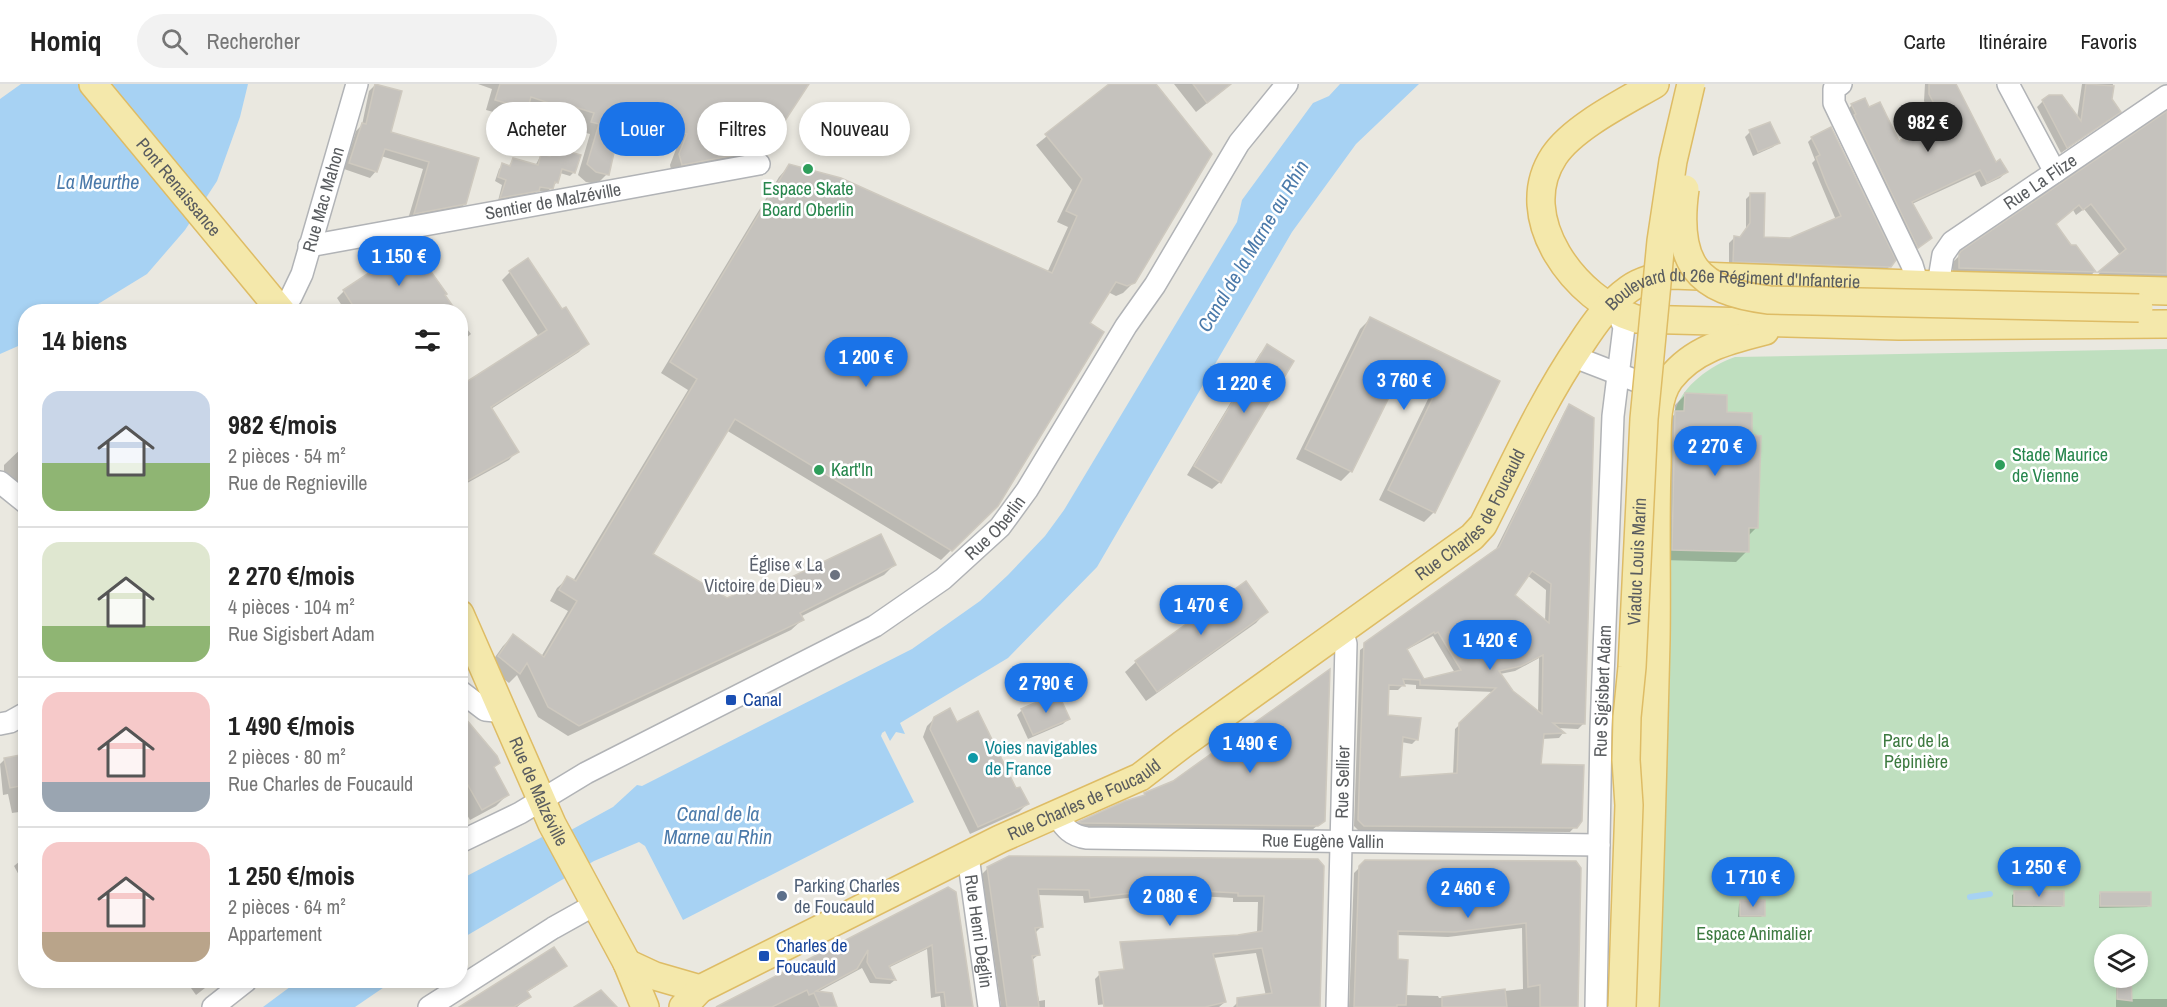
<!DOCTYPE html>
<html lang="fr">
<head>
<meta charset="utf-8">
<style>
  :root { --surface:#fff; --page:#f2f2f2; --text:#222; --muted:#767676; --line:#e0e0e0; --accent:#1a73e8 }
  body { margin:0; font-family:"Archivo Narrow",sans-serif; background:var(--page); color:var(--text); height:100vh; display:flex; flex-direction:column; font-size:22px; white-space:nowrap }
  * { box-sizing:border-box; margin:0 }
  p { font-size:20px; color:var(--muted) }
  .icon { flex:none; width:33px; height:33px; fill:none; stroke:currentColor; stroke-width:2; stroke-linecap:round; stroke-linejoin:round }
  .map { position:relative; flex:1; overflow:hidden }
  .details { position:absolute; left:18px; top:220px; width:450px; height:684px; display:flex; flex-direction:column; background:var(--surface); border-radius:24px; box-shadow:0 3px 9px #0003 }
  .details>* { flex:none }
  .top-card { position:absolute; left:486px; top:18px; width:570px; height:54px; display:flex; gap:12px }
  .controls { position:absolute; left:2094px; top:850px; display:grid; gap:12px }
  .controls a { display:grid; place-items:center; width:54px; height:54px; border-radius:50%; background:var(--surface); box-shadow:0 3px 9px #0003; font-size:30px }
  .price { position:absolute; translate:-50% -51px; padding:0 14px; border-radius:21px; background:var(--accent); color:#fff; font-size:20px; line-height:39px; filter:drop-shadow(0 2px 3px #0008) }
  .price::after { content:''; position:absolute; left:50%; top:36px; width:18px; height:14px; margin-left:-9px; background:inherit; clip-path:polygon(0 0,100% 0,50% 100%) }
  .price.current { background:#222; color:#fff }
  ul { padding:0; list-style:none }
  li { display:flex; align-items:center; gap:18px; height:150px; padding:0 24px }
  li+li { border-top:2px solid var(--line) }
  li span { display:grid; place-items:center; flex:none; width:168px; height:120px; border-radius:18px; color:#555 }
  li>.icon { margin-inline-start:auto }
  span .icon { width:72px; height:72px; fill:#fffc; stroke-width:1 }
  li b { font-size:26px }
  h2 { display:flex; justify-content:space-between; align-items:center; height:72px; padding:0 24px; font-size:26px }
  .tag { padding:0 21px; border-radius:27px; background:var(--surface); box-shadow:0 3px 9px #0003; font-size:21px; line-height:54px }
  .tag.current { background:var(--accent); color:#fff }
  header { display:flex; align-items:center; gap:36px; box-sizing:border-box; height:84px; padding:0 30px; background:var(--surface); border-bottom:2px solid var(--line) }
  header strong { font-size:28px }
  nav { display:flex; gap:33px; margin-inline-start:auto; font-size:21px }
  .search { width:420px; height:54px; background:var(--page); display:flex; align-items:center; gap:15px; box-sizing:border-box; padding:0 21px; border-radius:33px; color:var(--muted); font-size:22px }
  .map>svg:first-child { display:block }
  .green { fill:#bfdfbf; fill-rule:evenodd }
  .water { fill:#a7d2f3 }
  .shadow { fill:#0003; fill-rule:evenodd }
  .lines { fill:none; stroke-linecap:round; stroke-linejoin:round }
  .stream { stroke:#a7d2f3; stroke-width:6 }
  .building { fill:#c5c2bd; stroke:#cec9bf; stroke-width:1.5; fill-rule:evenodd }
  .minor-casing { stroke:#b1b3b6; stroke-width:24 }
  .major-casing { stroke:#debc65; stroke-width:30 }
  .minor { stroke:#fff; stroke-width:21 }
  .major { stroke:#f4e8ab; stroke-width:27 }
  .major-bridge-casing { stroke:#debc65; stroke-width:30; stroke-linecap:butt }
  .major-bridge { stroke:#f4e8ab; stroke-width:27 }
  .leisure-dot { fill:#2e9e5b; stroke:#fff; stroke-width:2 }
  .worship-dot { fill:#6b7280; stroke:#fff; stroke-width:2 }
  .transit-dot { fill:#1a4fb4; stroke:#fff; stroke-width:2 }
  .culture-dot { fill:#0f9aa8; stroke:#fff; stroke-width:2 }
  .service-dot { fill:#5c6f8a; stroke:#fff; stroke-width:2 }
  .labels { text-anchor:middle; stroke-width:5; stroke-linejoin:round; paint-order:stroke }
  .street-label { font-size:18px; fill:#595c5f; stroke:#fff }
  .leisure-label { font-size:18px; fill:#27864d; stroke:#fff; text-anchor:start }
  .worship-label { font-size:18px; fill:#5b616d; stroke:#fff; text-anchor:end }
  .transit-label { font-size:18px; fill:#164399; stroke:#fff; text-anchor:start }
  .park-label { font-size:18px; fill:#3d7a40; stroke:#fff }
  .culture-label { font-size:18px; fill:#0d838f; stroke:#fff; text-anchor:start }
  .service-label { font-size:18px; fill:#4e5e75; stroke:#fff; text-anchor:start }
  .water-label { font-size:20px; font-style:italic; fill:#4b7aaa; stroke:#fff }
</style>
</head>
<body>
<header>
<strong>Homiq</strong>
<div class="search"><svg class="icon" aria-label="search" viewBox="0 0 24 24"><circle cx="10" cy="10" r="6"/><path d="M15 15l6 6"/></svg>Rechercher</div>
<nav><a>Carte</a><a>Itinéraire</a><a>Favoris</a></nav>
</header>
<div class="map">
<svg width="2167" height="923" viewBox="0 0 2167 923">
  <rect width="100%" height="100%" fill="#eae8e0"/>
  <path class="green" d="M2167 265V923H1658L1675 327C1683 301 1710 282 1735 273ZM2104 861H2138V894H2104Z"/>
  <g class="water">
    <polygon points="21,0 248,0 240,33 217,97 185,146 147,190 85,228 26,228 25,259 0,270 0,15"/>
    <polygon points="1340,0 1419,0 1356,60 1292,148 1097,483 1008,574 900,639 905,650 896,648 890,657 885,647 882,649 881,652 914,718 683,836 645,762 639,758 594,777 461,855 461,795 542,753 548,763 571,746 613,723 637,701 642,702 912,565 980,517 1008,491 1045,452 1064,426 1237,138 1242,116 1313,19 1329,12"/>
    <polygon points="298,897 393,897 355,923 263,923"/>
  </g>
  <g class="shadow">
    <polygon points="478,0 807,0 763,68 753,78 672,90 670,81 678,60 618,45 607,90 597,100 586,98 578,91 590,50 582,48 585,39 556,30 553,33 526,25 522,41 511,51 499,47 504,31 486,26 492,5"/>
    <polygon points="1111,0 1154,0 1134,198 1123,209 1116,212 1108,208 1088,239 997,421 941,476 726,346 651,471 727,516 770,505 894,481 884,491 800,533 802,536 791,546 568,652 538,633 517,591 509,599 488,583 503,562 513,552 541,573 568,527 550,517 557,504 568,494 573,497 688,306 661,289 779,93 789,82 1047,189 1068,143 1057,138 1072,106 1036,61"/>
    <polygon points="1174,0 1231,0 1196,28"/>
    <polygon points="1925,0 1955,0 1995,80 2006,88 2000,94 1981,103 1975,91 1912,120 1930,154 1912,168 1846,27 1852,21 1868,25 1898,59 1936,40 1924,17"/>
    <polygon points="2082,0 2113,0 2111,15 2119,28 2061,69 2037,23 2043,17 2077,34"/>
    <polygon points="375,1 389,49 477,75 465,120 458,126 408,135 423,85 381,72 376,87 370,94 344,85 356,47 362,41 369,7"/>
    <polygon points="2167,28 2167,196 2094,194 2120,171 2084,125 2076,131 2073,126 2054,141 2070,163 2094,188 2089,194 1953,190 1953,178 1960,171"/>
    <polygon points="1750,48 1778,58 1773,63 1753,72 1745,53"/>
    <polygon points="1812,54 1890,182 1884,188 1729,182 1729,159 1734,154 1739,154 1746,146 1746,115 1751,110 1762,155 1790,155 1836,136 1812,79 1815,76 1808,58"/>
    <polygon points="553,65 574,88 570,92 560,89 557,98 547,108 537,107 533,111 498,117 502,101 495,97 499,85 503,81 508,83 513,76 535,82 541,71 548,73"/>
    <polygon points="376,173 407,180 443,212 455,228 346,228 337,214 344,207 374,188 370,180"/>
    <polygon points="510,188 562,227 587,259 579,268 491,325 517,367 509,376 460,403 460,304 539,253 502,196"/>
    <polygon points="1370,235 1498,298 1434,428 1424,438 1379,416 1431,309 1398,292 1351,387 1341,397 1296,375 1360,245"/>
    <polygon points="460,236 471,250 460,259"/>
    <polygon points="1268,262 1220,398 1212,405 1187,391 1260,270"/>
    <polygon points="1686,310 1726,330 1756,444 1747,453 1747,467 1736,478 1662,476 1665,339 1675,330 1675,321"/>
    <path d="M1570 322 1583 640 1578 645 1557 644 1563 649 1559 654 1542 655 1539 681 1581 736 1570 748 1359 747 1354 742 1360 566 1495 467 1565 327ZM1527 491 1546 506 1545 538 1513 511ZM1433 552 1455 589 1423 597 1406 566ZM1539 574 1538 629 1512 608 1500 590 1515 587ZM1404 600 1416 601V605L1494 608 1455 645 1453 691 1398 694 1401 658 1412 660 1417 655 1387 632V606H1398Z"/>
    <polygon points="26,360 26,410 4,389 4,381"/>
    <polygon points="1245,499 1266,528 1256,539 1146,617 1125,588 1136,578"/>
    <polygon points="1022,626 1068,635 1063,640 1028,655 1017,631"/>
    <polygon points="460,631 507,711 496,722 470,736 460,719"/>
    <polygon points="935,634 956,640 1027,720 1019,728 970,750 923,653 927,642"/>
    <polygon points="26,671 26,727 12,729 8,710 3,711 0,680 5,675"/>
    <polygon points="1145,710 1318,741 1312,746 1075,743 1079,739 1125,718 1141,714"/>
    <polygon points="26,772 26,804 14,782"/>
    <path d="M1366 777 1575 778 1576 923H1349L1354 789ZM1522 844 1523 905 1439 914 1438 912 1405 911 1396 877 1397 851 1448 853Z"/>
    <polygon points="1323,782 1319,923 1233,923 1239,917 1266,912 1256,869 1213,874 1225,918 1219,923 1144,923 1129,865 1257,849 1258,818 1233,818 1233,814 1179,811 1174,816 1136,816 1136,813 1084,819 1083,812 1037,811 1041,843 1035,849 1038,871 1031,877 1036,911 1038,911 1039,917 1045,916 1045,923 1052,923 1001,923 982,790 988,784"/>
    <polygon points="948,805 972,923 941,923 940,912 931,914 927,865 888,884 895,896 890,900 870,899 862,884 816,909 835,923 720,923"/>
    <polygon points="2015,809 2063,821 2061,823 2012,823 2012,811"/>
    <polygon points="2101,809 2149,821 2147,823 2099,824 2099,811"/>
    <polygon points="1741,818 1763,831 1761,833 1738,833 1739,820"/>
    <polygon points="565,882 558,888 527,908 529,913 517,923 462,923"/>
    <polygon points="1100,890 1114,919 1098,921 1095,895"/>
    <polygon points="2116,894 2130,894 2130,915 2167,915 2167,923 2116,923"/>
    <polygon points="186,897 214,897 196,911"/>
  </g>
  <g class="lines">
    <polyline class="stream" points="1970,813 1990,810"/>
  </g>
  <g class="building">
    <polygon points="375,0 402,7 391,48 479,74 466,120 414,130 429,78 385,65 377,88 349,79 362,39 366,40"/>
    <polygon points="500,0 809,0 764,69 757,67 682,81 679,70 687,50 622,33 609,91 596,88 587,80 599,40 591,38 594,29 565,20 564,24 531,13 523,41 508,37 513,21 495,16"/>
    <polygon points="1109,0 1156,0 1212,70 1135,199 1127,202 1116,198 1090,239 1104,248 998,422 952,467 735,335 653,470 727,514 768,496 771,503 881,450 896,481 800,529 804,536 579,642 548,623 527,579 520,590 498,572 513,550 544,573 577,517 559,506 567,492 576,497 697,295 670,278 789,80 841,94 1052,189 1077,132 1066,127 1082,95 1045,50"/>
    <polygon points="1193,0 1231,0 1207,19"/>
    <polygon points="1929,0 1956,0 1996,78 2000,75 2008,88 1987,99 1980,86 1912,118 1932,154 1918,164 1854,31 1856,30 1851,20 1865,14 1869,23 1880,18 1899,57 1942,35 1929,10"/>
    <polygon points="2086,0 2114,2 2112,15 2121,28 2067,64 2042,16 2049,11 2062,11 2081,37"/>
    <polygon points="2167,27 2167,190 2098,188 2126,165 2091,120 2083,126 2079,121 2056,140 2071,161 2076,161 2096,188 1959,184 1959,170 1961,167"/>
    <polygon points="1770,38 1780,59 1758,68 1749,46"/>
    <polygon points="1831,43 1896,176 1891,183 1733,178 1734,152 1740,153 1750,139 1750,109 1765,109 1764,153 1790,154 1841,132 1826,99 1816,73 1820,71 1811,53"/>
    <polygon points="552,63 581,71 575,89 562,85 558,99 555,98 553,105 540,103 539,107 500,114 506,96 498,93 502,79 510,82 513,74 538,81 541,70 550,72"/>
    <polygon points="394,160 407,178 419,171 447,210 445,211 457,228 357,228 343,206 381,181 375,172"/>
    <polygon points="528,174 562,225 566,223 589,260 491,323 519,368 460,401 460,302 547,246 509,187"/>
    <polygon points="1370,233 1500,297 1435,429 1388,406 1440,299 1405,281 1352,388 1305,365"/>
    <polygon points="1267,260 1294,277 1221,399 1194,382"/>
    <polygon points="1685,309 1727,311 1727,328 1752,329 1752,351 1761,352 1758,444 1749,444 1749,468 1672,466 1675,327 1684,327"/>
    <path d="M1569 320 1594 334 1585 640 1553 639 1565 649 1544 650 1541 680 1584 681 1582 737 1577 744 1364 742 1358 736 1364 559 1499 463ZM1532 487 1551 500 1549 539 1515 511ZM1434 548 1435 550 1438 548 1461 586 1424 595 1407 565ZM1543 571 1542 630 1513 607 1499 587 1521 582ZM1403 595 1420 596V601L1496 604 1459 639 1457 689 1400 693 1403 653 1418 656 1421 634 1388 631 1389 601 1405 602Z"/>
    <polygon points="1246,497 1268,528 1157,608 1135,577"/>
    <polygon points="1330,585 1325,737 1318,742 1081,739 1078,738 1125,717 1145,711 1144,709 1173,697"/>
    <polygon points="1058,609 1070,635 1033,651 1021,625"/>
    <polygon points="950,624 957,638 978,627 1016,704 1020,703 1029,720 978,743 930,645 934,633"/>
    <polygon points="460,628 497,672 500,679 494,683 509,711 482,726 460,687"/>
    <polygon points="26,670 26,701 10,704 4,674"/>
    <polygon points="1009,772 1318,775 1324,782 1320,923 1237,923 1237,914 1272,909 1262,864 1213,870 1226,918 1205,923 1104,923 1099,888 1124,885 1120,858 1238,851 1262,847 1264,812 1238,812 1238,809 1180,806 1181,811 1141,810 1141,808 1090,814 1089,806 1038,805 1043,843 1035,844 1040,871 1032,872 1039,923 1007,923 987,783"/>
    <polygon points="1365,776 1576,777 1581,784 1578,923 1540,923 1540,901 1528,903 1526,839 1455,848 1398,847 1398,875 1408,876 1406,921 1397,921 1397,923 1354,923 1359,782"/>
    <polygon points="948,803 956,808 973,923 946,923 944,908 936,909 932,861 889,882 896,896 876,894 867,878 868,866 857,885 816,907 832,909 837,923 820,923 814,909 809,911 807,906 772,923 716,923"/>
    <polygon points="2014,807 2064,807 2064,822 2014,821"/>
    <rect x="2100" y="808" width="51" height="14"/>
    <rect x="1740" y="816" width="25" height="16"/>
    <polygon points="554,863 567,882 527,907 531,913 514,923 459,923"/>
    <polygon points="2117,894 2131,894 2132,917 2117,915"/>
    <polygon points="1505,905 1507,923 1442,923 1442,913"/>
    <polygon points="601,906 617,923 574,923"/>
  </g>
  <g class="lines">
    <defs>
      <g id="minor">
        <polyline points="1841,0 1834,5 1834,19 1912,181 1918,201"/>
        <polyline points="2008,0 2055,88"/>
        <path id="s1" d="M309 162 759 80"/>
        <path id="s2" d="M1938 201 1943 171 1952 158 2167 12"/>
        <path id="s3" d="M279 225 291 213 302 190 357 0"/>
        <polyline points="1572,272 1660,306"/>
        <polyline points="0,398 26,419"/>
        <polyline points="460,607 485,626 505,628"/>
        <polyline points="0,640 10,638 26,629"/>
        <path id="s4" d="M1056 731C1065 744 1071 752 1087 754L1599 761"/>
        <path id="s5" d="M460 758 520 729 586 689 875 542 943 495 1000 443 1027 406 1126 242 1155 201 1239 59 1287 0"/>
        <path id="s6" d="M968 772 989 923"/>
        <polyline points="213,923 246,897"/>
        <polyline points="429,923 553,844 596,820"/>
        <path id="s7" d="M1337 923 1346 560 1342 545"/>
        <path id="s8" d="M1596 923 1601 646 1613 332 1624 243 1620 234 1610 222"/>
      </g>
      <g id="major">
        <path id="s9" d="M93 0 282 228"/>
        <path d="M1655 0C1626 17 1573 43 1554 72 1513 134 1576 216 1636 235L1899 242 2167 240"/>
        <path id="s10" d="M460 530 552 740 627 879 645 923"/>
        <polyline points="627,879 655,892 700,905"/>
        <path id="s11" d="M683 923 700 905 1000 755 1140 693 1183 660 1472 453 1483 441C1514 380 1542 317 1581 260 1594 240 1608 220 1629 205 1640 197 1657 192 1672 191L1938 201 2167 207"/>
        <path d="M1645 923C1650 801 1653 678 1656 556 1657 498 1655 441 1657 383 1658 356 1653 318 1670 295 1694 264 1730 256 1765 247"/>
      </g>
    </defs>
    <use href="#minor" class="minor-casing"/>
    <use href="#major" class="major-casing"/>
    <use href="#minor" class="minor"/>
    <use href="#major" class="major"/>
    <defs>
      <g id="major-bridge">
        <path d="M1685 105C1675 178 1695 207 1769 216L2139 224"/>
        <path id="s12" d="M1622 923 1629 721 1626 676 1627 633 1632 583 1644 335 1661 157 1673 77 1691 0"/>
      </g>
    </defs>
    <use href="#major-bridge" class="major-bridge-casing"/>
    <use href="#major-bridge" class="major-bridge"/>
  </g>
  <g class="leisure-dot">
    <circle cx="808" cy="85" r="6"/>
    <circle cx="2000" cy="381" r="6"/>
    <circle cx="819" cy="386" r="6"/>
  </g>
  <circle class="worship-dot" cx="835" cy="491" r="6"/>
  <g class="transit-dot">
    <rect x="725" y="610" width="12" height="12" rx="3"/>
    <rect x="758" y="866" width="12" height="12" rx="3"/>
  </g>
  <circle class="culture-dot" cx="973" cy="674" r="6"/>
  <circle class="service-dot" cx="782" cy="812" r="6"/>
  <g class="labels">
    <g class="street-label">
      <text dy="6" stroke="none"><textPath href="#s2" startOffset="153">Rue La Flize</textPath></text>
      <text dy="6" stroke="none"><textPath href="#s9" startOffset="134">Pont Renaissance</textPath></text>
      <text dy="6" stroke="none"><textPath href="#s3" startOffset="120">Rue Mac Mahon</textPath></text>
      <text dy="6" stroke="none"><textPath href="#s1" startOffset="248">Sentier de Malzéville</textPath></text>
      <text dy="6" stroke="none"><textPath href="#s11" startOffset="1322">Boulevard du 26e Régiment d'Infanterie</textPath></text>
      <text dy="6" stroke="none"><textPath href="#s11" startOffset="939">Rue Charles de Foucauld</textPath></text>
      <text dy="6" stroke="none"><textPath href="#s5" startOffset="624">Rue Oberlin</textPath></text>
      <text dy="6" stroke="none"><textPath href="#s12" startOffset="446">Viaduc Louis Marin</textPath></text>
      <text dy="6" stroke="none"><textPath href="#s8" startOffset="316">Rue Sigisbert Adam</textPath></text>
      <text dy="6" stroke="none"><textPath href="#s7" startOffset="225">Rue Sellier</textPath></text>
      <text dy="6" stroke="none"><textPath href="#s10" startOffset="194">Rue de Malzéville</textPath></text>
      <text dy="6" stroke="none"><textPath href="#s11" startOffset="453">Rue Charles de Foucauld</textPath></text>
      <text dy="6" stroke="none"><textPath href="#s4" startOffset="276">Rue Eugène Vallin</textPath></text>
      <text dy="6" stroke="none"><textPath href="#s6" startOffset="76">Rue Henri Déglin</textPath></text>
    </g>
    <g class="leisure-label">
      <text x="808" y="111" text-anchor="middle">Espace Skate<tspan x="808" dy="21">Board Oberlin</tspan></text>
      <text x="2012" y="377">Stade Maurice<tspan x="2012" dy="21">de Vienne</tspan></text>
      <text x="831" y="392">Kart'In</text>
    </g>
    <g class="worship-label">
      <text x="823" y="487">Église « La<tspan x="823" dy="21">Victoire de Dieu »</tspan></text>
    </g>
    <g class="transit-label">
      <text x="743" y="622">Canal</text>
      <text x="776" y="868">Charles de<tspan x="776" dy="21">Foucauld</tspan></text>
    </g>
    <g class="park-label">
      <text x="1916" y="663">Parc de la<tspan x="1916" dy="21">Pépinière</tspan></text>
      <text x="1754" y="856">Espace Animalier</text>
    </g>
    <g class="culture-label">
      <text x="985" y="670">Voies navigables<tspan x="985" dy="21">de France</tspan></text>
    </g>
    <g class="service-label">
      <text x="794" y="808">Parking Charles<tspan x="794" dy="21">de Foucauld</tspan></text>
    </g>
    <g class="water-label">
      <text x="98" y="105">La Meurthe</text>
      <text transform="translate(1253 162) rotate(-59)" y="7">Canal de la Marne au Rhin</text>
      <text x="718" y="737">Canal de la<tspan x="718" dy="23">Marne au Rhin</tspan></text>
    </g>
  </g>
</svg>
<div class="controls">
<a><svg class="icon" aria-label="layers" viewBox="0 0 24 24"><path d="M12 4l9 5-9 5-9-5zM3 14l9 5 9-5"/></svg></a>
</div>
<b class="price current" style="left:1928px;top:69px">982 €</b>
<b class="price" style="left:399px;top:203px">1 150 €</b>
<b class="price" style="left:866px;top:304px">1 200 €</b>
<b class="price" style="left:1404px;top:327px">3 760 €</b>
<b class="price" style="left:1244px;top:330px">1 220 €</b>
<b class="price" style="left:1715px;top:393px">2 270 €</b>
<b class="price" style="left:1201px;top:552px">1 470 €</b>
<b class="price" style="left:1490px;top:587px">1 420 €</b>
<b class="price" style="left:1046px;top:630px">2 790 €</b>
<b class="price" style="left:1250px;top:690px">1 490 €</b>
<b class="price" style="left:2039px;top:814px">1 250 €</b>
<b class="price" style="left:1753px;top:824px">1 710 €</b>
<b class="price" style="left:1468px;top:835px">2 460 €</b>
<b class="price" style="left:1170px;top:843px">2 080 €</b>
<div class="top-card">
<a class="tag">Acheter</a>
<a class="tag current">Louer</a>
<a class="tag">Filtres</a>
<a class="tag">Nouveau</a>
</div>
<section class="details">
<h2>14 biens<svg class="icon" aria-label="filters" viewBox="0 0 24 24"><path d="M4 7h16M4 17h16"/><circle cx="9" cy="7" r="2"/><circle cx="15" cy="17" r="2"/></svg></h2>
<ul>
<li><span style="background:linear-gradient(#c9d6e8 60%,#8fb573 0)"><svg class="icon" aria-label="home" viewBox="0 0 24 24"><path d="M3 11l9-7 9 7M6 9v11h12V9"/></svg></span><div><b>982 €/mois</b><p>2 pièces · 54 m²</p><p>Rue de Regnieville</p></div></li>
<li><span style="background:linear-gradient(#dfe7d0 70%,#8fb573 0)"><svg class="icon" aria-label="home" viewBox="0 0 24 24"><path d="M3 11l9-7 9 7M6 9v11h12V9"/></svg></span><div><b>2 270 €/mois</b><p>4 pièces · 104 m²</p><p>Rue Sigisbert Adam</p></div></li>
<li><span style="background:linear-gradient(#f6c9c9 75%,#9aa5b1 0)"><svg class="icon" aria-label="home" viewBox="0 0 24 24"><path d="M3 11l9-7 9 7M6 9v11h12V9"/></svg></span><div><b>1 490 €/mois</b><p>2 pièces · 80 m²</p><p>Rue Charles de Foucauld</p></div></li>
<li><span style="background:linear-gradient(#f6c9c9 75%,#b9a48a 0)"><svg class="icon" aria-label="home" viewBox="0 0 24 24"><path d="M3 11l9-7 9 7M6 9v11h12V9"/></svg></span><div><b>1 250 €/mois</b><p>2 pièces · 64 m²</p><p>Appartement</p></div></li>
</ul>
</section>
</div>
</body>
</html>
